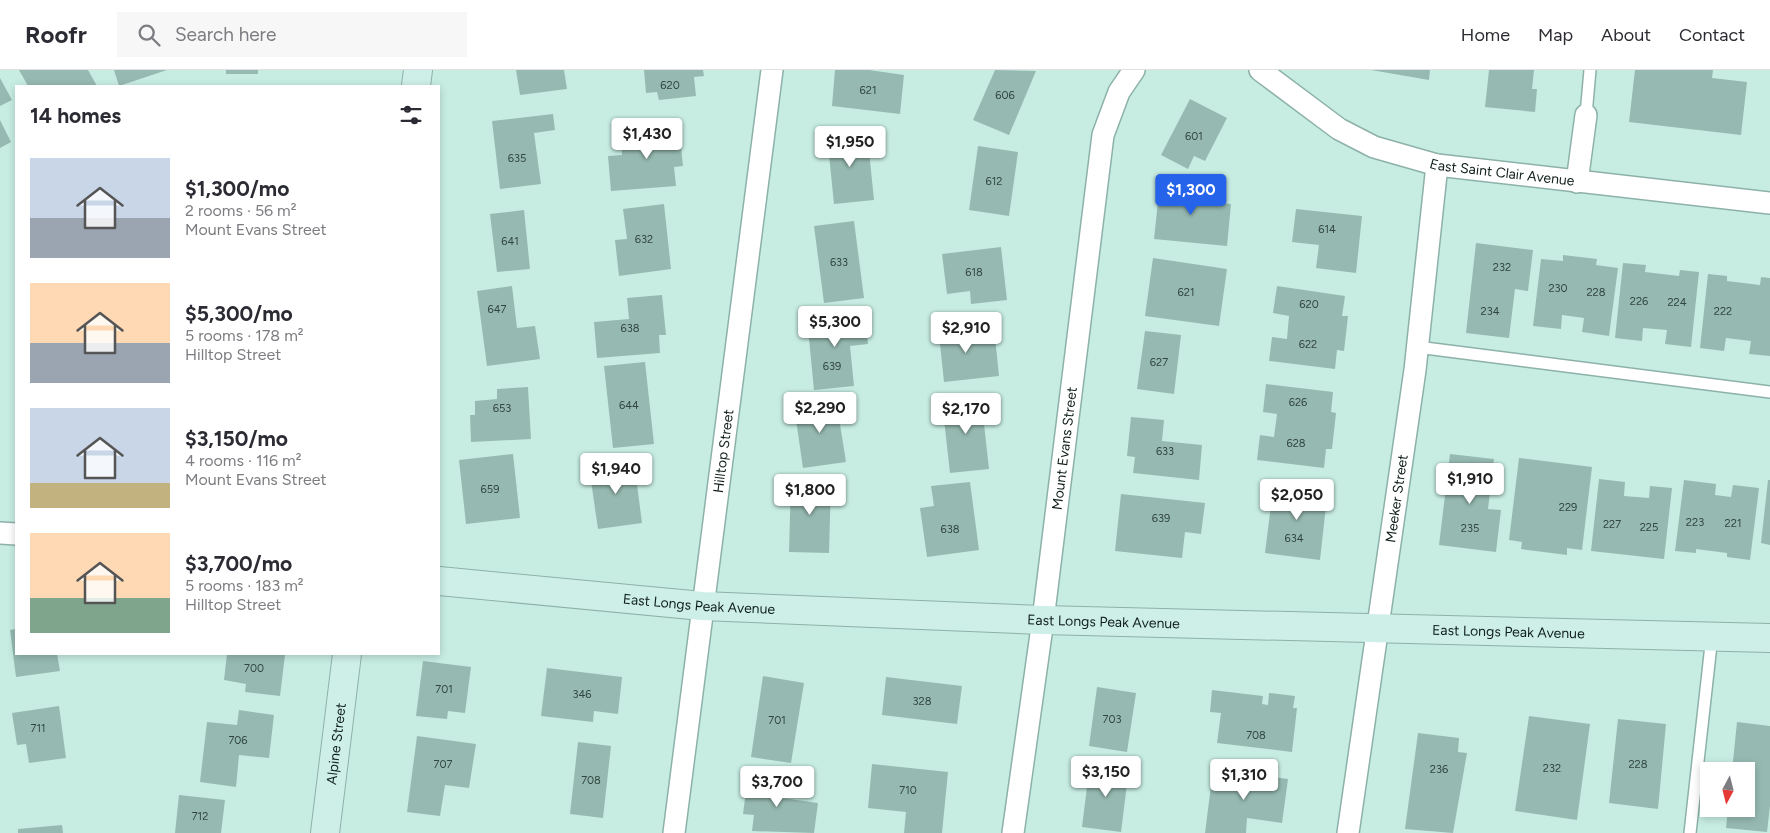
<!DOCTYPE html>
<html lang="en">
<head>
<meta charset="utf-8">
<style>
  :root { --surface:#fff; --page:#f7f7f7; --text:#2b2b33; --muted:#7c7c81; --line:#e1e1e2; --accent:#2563eb }
  body { margin:0; font-family:Figtree,sans-serif; background:var(--page); color:var(--text); height:100vh; display:flex; flex-direction:column; font-size:19px; white-space:nowrap }
  * { box-sizing:border-box; margin:0 }
  p { font-size:16px; color:var(--muted) }
  .icon { flex:none; width:28px; height:28px; fill:none; stroke:currentColor; stroke-width:2; stroke-linecap:round; stroke-linejoin:round }
  .map { position:relative; flex:1; overflow:hidden }
  .details { position:absolute; left:15px; top:15px; width:425px; height:570px; display:flex; flex-direction:column; background:var(--surface); border-radius:0px; box-shadow:0 2px 8px #0003 }
  .details>* { flex:none }
  .needle { width:32px; rotate:187deg }
  .buttons { position:absolute; left:1700px; top:692px; display:grid; gap:10px }
  .buttons a { display:grid; place-items:center; width:55px; height:55px; border-radius:0px; background:var(--surface); box-shadow:0 2px 8px #0003; font-size:25px }
  .price { position:absolute; translate:-50% -42px; padding:0 11px; border-radius:5px; background:#fff; color:#222; font-size:16px; line-height:32px; filter:drop-shadow(0 1px 2px #0008) }
  .price::after { content:''; position:absolute; left:50%; top:30px; width:15px; height:11px; margin-left:-8px; background:inherit; clip-path:polygon(0 0,100% 0,50% 100%) }
  .price.on { background:var(--accent); color:#fff }
  ul { padding:0; list-style:none }
  li { display:flex; align-items:center; gap:15px; height:125px; padding:0 15px }
  li span { display:grid; place-items:center; flex:none; width:140px; height:100px; border-radius:0px; color:#555 }
  li>.icon { margin-inline-start:auto }
  span .icon { width:60px; height:60px; fill:#fffc; stroke-width:1 }
  li b { font-size:21px }
  h2 { display:flex; justify-content:space-between; align-items:center; height:60px; padding:0 15px; font-size:21px }
  header { display:flex; align-items:center; gap:30px; box-sizing:border-box; height:70px; padding:0 25px; background:var(--surface); border-bottom:1px solid var(--line) }
  header strong { font-size:24px }
  nav { display:flex; gap:28px; margin-inline-start:auto; font-size:18px }
  .search { width:350px; height:45px; background:var(--page); display:flex; align-items:center; gap:12px; box-sizing:border-box; padding:0 18px; border-radius:0px; color:var(--muted); font-size:19px }
  .map>svg:first-child { display:block }
  .building { fill:#96bab1 }
  .lines { fill:none; stroke-linecap:round; stroke-linejoin:round }
  .lane-casing { stroke:#8db1a8; stroke-width:14 }
  .street-casing { stroke:#8db1a8; stroke-width:24 }
  .secondary-casing { stroke:#8db1a8; stroke-width:30 }
  .lane { stroke:#fff; stroke-width:11 }
  .street { stroke:#fff; stroke-width:21 }
  .secondary { stroke:#ceefe8; stroke-width:28 }
  .labels { text-anchor:middle; stroke-width:4.5; stroke-linejoin:round; paint-order:stroke }
  .number-label { font-size:11px; fill:#324640 }
  .street-label { font-size:14px; fill:#101f1b; stroke:#c7ede3 }
</style>
</head>
<body>
<header>
<strong>Roofr</strong>
<div class="search"><svg class="icon" aria-label="search" viewBox="0 0 24 24"><circle cx="10" cy="10" r="6"/><path d="M15 15l6 6"/></svg>Search here</div>
<nav><a>Home</a><a>Map</a><a>About</a><a>Contact</a></nav>
</header>
<div class="map">
<svg width="1770" height="763" viewBox="0 0 1770 763">
  <rect width="100%" height="100%" fill="#c7ede3"/>
  <g class="building">
    <polygon points="19,0 88,0 97,16 28,16"/>
    <polygon points="114,0 167,0 119,16"/>
    <rect x="226" y="0" width="32" height="4"/>
    <polygon points="516,0 564,0 567,19 520,25"/>
    <polygon points="644,0 703,0 704,6 694,7 696,26 659,30 657,22 646,23"/>
    <polygon points="835,0 869,0 904,5 900,44 832,36"/>
    <polygon points="995,0 1036,1 1009,65 973,50"/>
    <polygon points="1371,0 1430,0 1429,10"/>
    <polygon points="1489,0 1534,0 1532,19 1537,19 1535,42 1485,37"/>
    <polygon points="1635,0 1713,0 1712,8 1747,12 1741,65 1629,52"/>
    <polygon points="0,8 12,30 0,36"/>
    <polygon points="1190,29 1227,48 1205,91 1194,86 1188,99 1161,85"/>
    <polygon points="553,44 555,60 534,63 541,114 500,119 492,51"/>
    <polygon points="0,50 11,72 0,78"/>
    <polygon points="679,56 683,96 674,97 676,116 611,121 608,86 622,85 621,69 641,67 640,60"/>
    <polygon points="867,61 874,130 834,134 827,65"/>
    <polygon points="978,76 1018,82 1009,146 969,140"/>
    <polygon points="1160,113 1212,118 1211,132 1231,134 1227,176 1154,169"/>
    <polygon points="664,134 671,199 619,206 615,170 627,169 623,139"/>
    <polygon points="1296,139 1362,146 1356,203 1316,198 1319,175 1292,172"/>
    <polygon points="524,140 530,199 497,202 490,144"/>
    <polygon points="854,151 864,228 824,233 814,156"/>
    <polygon points="1476,173 1533,180 1528,221 1515,219 1509,268 1466,263"/>
    <polygon points="1001,177 1007,230 971,234 970,221 947,224 942,184"/>
    <polygon points="1563,185 1597,189 1596,195 1618,198 1609,266 1582,262 1584,248 1562,245 1561,259 1533,256 1541,189 1563,191"/>
    <polygon points="1153,188 1227,199 1219,256 1145,246"/>
    <polygon points="1623,193 1646,195 1645,202 1679,206 1680,200 1699,202 1691,277 1665,274 1667,260 1643,258 1642,271 1615,268"/>
    <polygon points="1708,204 1727,206 1727,211 1760,215 1761,207 1770,208 1770,286 1749,284 1751,271 1726,268 1724,281 1700,278"/>
    <polygon points="512,216 517,258 535,256 540,289 487,296 477,221"/>
    <polygon points="1277,216 1345,226 1342,246 1348,246 1344,281 1337,280 1335,299 1269,291 1272,267 1287,269 1288,257 1289,246 1273,243"/>
    <polygon points="662,225 666,265 659,265 660,283 597,288 594,252 629,249 627,228"/>
    <polygon points="865,243 868,274 850,276 854,316 814,320 807,248"/>
    <polygon points="969,252 971,270 995,267 999,306 944,312 938,255"/>
    <polygon points="1145,261 1181,265 1174,324 1137,319"/>
    <polygon points="645,292 654,374 613,378 604,296"/>
    <polygon points="1266,314 1333,322 1331,342 1336,343 1332,379 1326,379 1324,398 1257,390 1260,365 1274,367 1277,344 1263,342"/>
    <polygon points="528,317 531,369 471,372 470,345 475,345 475,331 497,329 497,319"/>
    <polygon points="981,327 989,399 950,403 942,331"/>
    <polygon points="836,329 846,392 803,398 794,336"/>
    <polygon points="1131,347 1164,350 1162,371 1202,375 1199,410 1133,403 1135,387 1127,386"/>
    <polygon points="513,384 520,448 466,454 459,390"/>
    <polygon points="1450,384 1494,389 1488,439 1501,440 1496,482 1439,475"/>
    <polygon points="1519,388 1592,397 1582,480 1567,478 1567,485 1521,479 1522,472 1509,470"/>
    <polygon points="634,391 642,453 598,459 589,397"/>
    <polygon points="1599,409 1625,412 1624,426 1649,428 1650,416 1672,418 1664,489 1591,481"/>
    <polygon points="791,410 831,411 829,483 789,482"/>
    <polygon points="1684,410 1716,414 1715,425 1731,427 1733,415 1759,418 1750,490 1727,487 1727,483 1696,479 1696,483 1675,481"/>
    <polygon points="1768,410 1770,410 1770,475 1761,473"/>
    <polygon points="1274,411 1328,418 1320,490 1265,483"/>
    <polygon points="970,412 979,480 927,487 920,438 934,436 931,416"/>
    <polygon points="1121,424 1205,433 1201,464 1185,462 1182,488 1115,481"/>
    <polygon points="16,559 16,584 57,584 60,601 16,607 10,560"/>
    <polygon points="227,584 285,585 280,626 245,622 246,614 224,610"/>
    <polygon points="423,591 471,597 465,643 448,641 447,649 416,646"/>
    <polygon points="547,598 622,607 618,644 594,641 593,652 541,646"/>
    <polygon points="763,606 804,613 791,693 751,687"/>
    <polygon points="886,607 962,616 957,654 882,645"/>
    <polygon points="1097,617 1136,623 1127,682 1089,676"/>
    <polygon points="1212,620 1263,626 1262,634 1268,635 1269,623 1295,626 1293,638 1297,638 1292,682 1217,673 1221,643 1210,642"/>
    <polygon points="59,636 66,688 29,693 26,674 17,675 12,643"/>
    <polygon points="239,640 274,645 269,688 239,685 236,717 200,712 207,652 237,655"/>
    <polygon points="1529,646 1590,654 1577,750 1515,741"/>
    <polygon points="1618,649 1666,654 1658,739 1609,733"/>
    <polygon points="1737,652 1770,656 1770,736 1767,762 1726,758 1728,739 1746,739 1746,701 1732,701"/>
    <polygon points="1418,663 1459,668 1458,682 1467,683 1453,763 1405,759"/>
    <polygon points="417,666 476,674 469,718 445,715 440,746 407,742"/>
    <polygon points="578,672 611,676 603,748 570,744"/>
    <polygon points="1090,693 1129,698 1121,762 1082,757"/>
    <polygon points="872,694 948,702 942,763 904,763 906,742 868,738"/>
    <polygon points="1213,700 1288,709 1282,753 1247,748 1246,763 1205,763"/>
    <polygon points="748,705 785,710 782,728 818,733 814,763 752,761 754,745 743,744"/>
    <polygon points="179,725 225,730 221,763 175,763"/>
    <polygon points="62,755 63,763 18,763 18,759"/>
  </g>
  <g class="lines">
    <defs>
      <g id="lane">
        <polyline points="1586,45 1590,0"/>
        <polyline points="1417,277 1770,322"/>
        <polyline points="1690,763 1712,566"/>
      </g>
      <g id="street">
        <path id="s1" d="M1260 0 1339 59 1374 77 1437 95 1770 133"/>
        <polyline points="1577,112 1586,45"/>
        <polyline points="0,463 16,464"/>
        <path id="s2" d="M674 763 772 0"/>
        <path id="s3" d="M1013 763 1043 550 1103 65 1119 22 1134 0"/>
        <path id="s4" d="M1348 763 1415 300 1437 95"/>
      </g>
      <g id="secondary">
        <polyline points="416,16 418,0"/>
        <path id="s5" d="M439 511 702 536 1043 550 1770 568"/>
        <path id="s6" d="M325 763 347 584"/>
      </g>
    </defs>
    <use href="#lane" class="lane-casing"/>
    <use href="#street" class="street-casing"/>
    <use href="#secondary" class="secondary-casing"/>
    <use href="#lane" class="lane"/>
    <use href="#street" class="street"/>
    <use href="#secondary" class="secondary"/>
  </g>
  <g class="labels">
    <g class="number-label">
      <text x="670" y="19">620</text>
      <text x="868" y="24">621</text>
      <text x="1005" y="29">606</text>
      <text x="1194" y="70">601</text>
      <text x="517" y="92">635</text>
      <text x="994" y="115">612</text>
      <text x="1327" y="163">614</text>
      <text x="644" y="173">632</text>
      <text x="510" y="175">641</text>
      <text x="839" y="196">633</text>
      <text x="1502" y="201">232</text>
      <text x="974" y="206">618</text>
      <text x="1558" y="222">230</text>
      <text x="1186" y="226">621</text>
      <text x="1596" y="226">228</text>
      <text x="1639" y="235">226</text>
      <text x="1677" y="236">224</text>
      <text x="1309" y="238">620</text>
      <text x="497" y="243">647</text>
      <text x="1490" y="245">234</text>
      <text x="1723" y="245">222</text>
      <text x="630" y="262">638</text>
      <text x="1308" y="278">622</text>
      <text x="1159" y="296">627</text>
      <text x="832" y="300">639</text>
      <text x="1298" y="336">626</text>
      <text x="629" y="339">644</text>
      <text x="502" y="342">653</text>
      <text x="1296" y="377">628</text>
      <text x="1165" y="385">633</text>
      <text x="490" y="423">659</text>
      <text x="1568" y="441">229</text>
      <text x="1161" y="452">639</text>
      <text x="1695" y="456">223</text>
      <text x="1733" y="457">221</text>
      <text x="1612" y="458">227</text>
      <text x="1649" y="461">225</text>
      <text x="1470" y="462">235</text>
      <text x="950" y="463">638</text>
      <text x="1294" y="472">634</text>
      <text x="254" y="602">700</text>
      <text x="444" y="623">701</text>
      <text x="582" y="628">346</text>
      <text x="922" y="635">328</text>
      <text x="1112" y="653">703</text>
      <text x="777" y="654">701</text>
      <text x="38" y="662">711</text>
      <text x="1256" y="669">708</text>
      <text x="238" y="674">706</text>
      <text x="443" y="698">707</text>
      <text x="1638" y="698">228</text>
      <text x="1552" y="702">232</text>
      <text x="1439" y="703">236</text>
      <text x="591" y="714">708</text>
      <text x="908" y="724">710</text>
      <text x="200" y="750">712</text>
    </g>
    <g class="street-label">
      <text dy="5" stroke="none"><textPath href="#s1" startOffset="269">East Saint Clair Avenue</textPath></text>
      <text dy="5" stroke="none"><textPath href="#s3" startOffset="388">Mount Evans Street</textPath></text>
      <text dy="5" stroke="none"><textPath href="#s2" startOffset="385">Hilltop Street</textPath></text>
      <text dy="5" stroke="none"><textPath href="#s4" startOffset="338">Meeker Street</textPath></text>
      <text dy="5" stroke="none"><textPath href="#s5" startOffset="261">East Longs Peak Avenue</textPath></text>
      <text dy="5" stroke="none"><textPath href="#s5" startOffset="666">East Longs Peak Avenue</textPath></text>
      <text dy="5" stroke="none"><textPath href="#s5" startOffset="1071">East Longs Peak Avenue</textPath></text>
      <text dy="5" stroke="none"><textPath href="#s6" startOffset="90">Alpine Street</textPath></text>
    </g>
  </g>
</svg>
<div class="buttons">
<a><svg class="needle" viewBox="-14 -14 28 28"><path d="M0-13l5 13h-10z" fill="#e53935"/><path d="M0 13l5-13h-10z" fill="#7c7c81"/></svg></a>
</div>
<b class="price" style="left:647px;top:90px">$1,430</b>
<b class="price" style="left:850px;top:98px">$1,950</b>
<b class="price on" style="left:1191px;top:146px">$1,300</b>
<b class="price" style="left:835px;top:278px">$5,300</b>
<b class="price" style="left:966px;top:284px">$2,910</b>
<b class="price" style="left:820px;top:364px">$2,290</b>
<b class="price" style="left:966px;top:365px">$2,170</b>
<b class="price" style="left:616px;top:425px">$1,940</b>
<b class="price" style="left:1470px;top:435px">$1,910</b>
<b class="price" style="left:810px;top:446px">$1,800</b>
<b class="price" style="left:1297px;top:451px">$2,050</b>
<b class="price" style="left:1106px;top:728px">$3,150</b>
<b class="price" style="left:1244px;top:731px">$1,310</b>
<b class="price" style="left:777px;top:738px">$3,700</b>
<section class="details">
<h2>14 homes<svg class="icon" aria-label="filters" viewBox="0 0 24 24"><path d="M4 7h16M4 17h16"/><circle cx="9" cy="7" r="2"/><circle cx="15" cy="17" r="2"/></svg></h2>
<ul>
<li><span style="background:linear-gradient(#c9d6e8 60%,#9aa5b1 0)"><svg class="icon" aria-label="home" viewBox="0 0 24 24"><path d="M3 11l9-7 9 7M6 9v11h12V9"/></svg></span><div><b>$1,300/mo</b><p>2 rooms · 56 m²</p><p>Mount Evans Street</p></div></li>
<li><span style="background:linear-gradient(#ffd9b3 60%,#9aa5b1 0)"><svg class="icon" aria-label="home" viewBox="0 0 24 24"><path d="M3 11l9-7 9 7M6 9v11h12V9"/></svg></span><div><b>$5,300/mo</b><p>5 rooms · 178 m²</p><p>Hilltop Street</p></div></li>
<li><span style="background:linear-gradient(#c9d6e8 75%,#c2b280 0)"><svg class="icon" aria-label="home" viewBox="0 0 24 24"><path d="M3 11l9-7 9 7M6 9v11h12V9"/></svg></span><div><b>$3,150/mo</b><p>4 rooms · 116 m²</p><p>Mount Evans Street</p></div></li>
<li><span style="background:linear-gradient(#ffd9b3 65%,#7fa58c 0)"><svg class="icon" aria-label="home" viewBox="0 0 24 24"><path d="M3 11l9-7 9 7M6 9v11h12V9"/></svg></span><div><b>$3,700/mo</b><p>5 rooms · 183 m²</p><p>Hilltop Street</p></div></li>
</ul>
</section>
</div>
</body>
</html>
